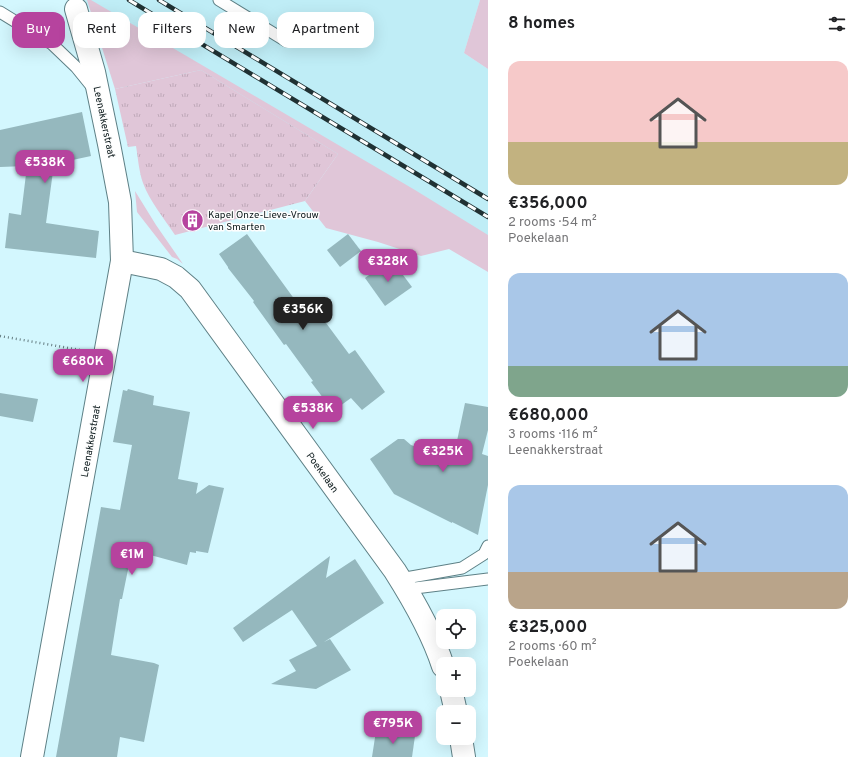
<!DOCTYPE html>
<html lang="en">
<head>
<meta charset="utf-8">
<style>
  :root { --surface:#fff; --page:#f2f2f2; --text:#202124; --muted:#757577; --accent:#b6439e }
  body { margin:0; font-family:Overpass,sans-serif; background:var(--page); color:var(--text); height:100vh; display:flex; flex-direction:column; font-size:15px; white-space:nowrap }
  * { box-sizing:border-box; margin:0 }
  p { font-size:13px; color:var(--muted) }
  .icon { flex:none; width:22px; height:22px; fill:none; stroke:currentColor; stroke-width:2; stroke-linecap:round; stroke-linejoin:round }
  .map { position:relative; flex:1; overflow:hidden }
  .drawer { display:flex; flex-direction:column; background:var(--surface); width:380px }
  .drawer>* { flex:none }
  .top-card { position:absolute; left:12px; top:12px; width:380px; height:36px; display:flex; gap:8px }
  .controls { position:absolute; left:436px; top:609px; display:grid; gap:8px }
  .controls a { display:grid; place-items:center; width:40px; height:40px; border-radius:8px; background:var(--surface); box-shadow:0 4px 16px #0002; font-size:20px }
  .price { position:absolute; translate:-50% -34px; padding:0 9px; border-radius:8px; background:var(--accent); color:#fff; font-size:13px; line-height:26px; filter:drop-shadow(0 1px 2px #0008) }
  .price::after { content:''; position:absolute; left:50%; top:24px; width:12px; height:9px; margin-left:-6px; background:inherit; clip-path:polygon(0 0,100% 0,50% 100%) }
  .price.on { background:#222; color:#fff }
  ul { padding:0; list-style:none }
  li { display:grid; align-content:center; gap:8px; height:212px; padding:0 20px }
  li span { display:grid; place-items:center; height:124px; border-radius:12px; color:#555 }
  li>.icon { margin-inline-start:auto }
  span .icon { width:72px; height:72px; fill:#fffc; stroke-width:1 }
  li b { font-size:17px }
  h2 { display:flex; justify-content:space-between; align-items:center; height:48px; padding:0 20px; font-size:17px }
  .chip { padding:0 14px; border-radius:12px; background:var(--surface); box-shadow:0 4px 16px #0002; font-size:14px; line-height:36px }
  .chip.on { background:var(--accent); color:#fff }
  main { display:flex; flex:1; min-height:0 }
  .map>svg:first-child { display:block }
  .built { fill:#bfedf6 }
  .grass { fill:#e0c6d8 }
  .park { fill:url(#park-tufts) }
  .building { fill:#95b8be }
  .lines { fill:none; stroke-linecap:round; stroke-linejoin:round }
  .service-casing { stroke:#5e8086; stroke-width:13 }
  .minor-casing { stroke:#5e8086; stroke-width:24 }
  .path { stroke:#657d82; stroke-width:2.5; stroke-dasharray:1 3; stroke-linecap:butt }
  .service { stroke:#fff; stroke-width:11 }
  .minor { stroke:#fff; stroke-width:22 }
  .rail-casing { stroke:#203133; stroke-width:4.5 }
  .rail { stroke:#fdfdfd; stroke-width:3; stroke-dasharray:9; stroke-linecap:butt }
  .labels { text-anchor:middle; stroke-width:3; stroke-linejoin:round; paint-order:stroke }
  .street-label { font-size:10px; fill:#0a181a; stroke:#fdfdfd }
  .poi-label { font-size:10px; fill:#0a181a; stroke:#fdfdfd; text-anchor:start }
</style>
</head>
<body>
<main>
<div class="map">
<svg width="488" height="757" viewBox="0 0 488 757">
  <defs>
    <pattern id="park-tufts" width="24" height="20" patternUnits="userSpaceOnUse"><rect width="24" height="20" fill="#e0c6d8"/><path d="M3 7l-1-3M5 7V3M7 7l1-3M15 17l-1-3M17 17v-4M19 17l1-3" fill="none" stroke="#bfa9b9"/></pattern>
  </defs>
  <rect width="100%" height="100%" fill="#d3f7fe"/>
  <polygon class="built" points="76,0 480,0 464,53 488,69 488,250"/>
  <g class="grass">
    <polygon points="87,0 91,0 415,190 488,235 488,272 449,249 421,256 378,242 326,228 305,201 338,154 201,70 115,89"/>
    <polygon points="480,0 488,0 488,69 464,53"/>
    <polygon points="135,191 156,225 183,264 177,259 172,257 137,212"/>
  </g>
  <path class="park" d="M201 70 338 154 305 201 175 235C164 218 150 202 143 183 139 172 138 158 136 146L128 147 115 89Z"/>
  <g class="building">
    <polygon points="82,112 91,156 54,164 46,223 99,231 96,258 5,248 9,213 21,215 27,166 0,167 0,130"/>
    <polygon points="247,234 303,311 312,304 349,354 355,350 385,392 362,410 351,398 333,411 311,382 313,381 286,344 284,345 253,302 254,301 228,268 228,267 219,254"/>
    <polygon points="348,234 361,251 340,267 327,250"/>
    <polygon points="391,259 412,287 385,306 365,278"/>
    <polygon points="128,389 154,396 153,405 190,412 178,479 198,483 196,494 209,485 224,488 208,553 196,551 196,553 190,552 187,565 132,550 122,599 120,599 111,655 154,663 159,665 144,742 120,737 117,757 56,757 101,507 120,510 132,445 113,442 123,390 127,391"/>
    <polygon points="0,393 38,399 33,422 0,416"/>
    <polygon points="465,403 488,407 488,430 482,454 488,456 488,485 478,535 452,522 452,523 394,494 370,459 398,439 404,439 411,445 453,460"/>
    <polygon points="330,556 326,578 355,559 384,603 324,642 330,639 351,670 316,689 271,684 296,671 289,660 317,646 292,610 243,642 233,628"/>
    <polygon points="376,731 415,736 412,757 372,757"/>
  </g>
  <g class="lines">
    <defs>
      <g id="service">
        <polyline points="219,0 286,41"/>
        <polyline points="0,12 52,44 76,67 93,88"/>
        <polyline points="400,579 462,568 484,554 488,546"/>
        <polyline points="407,589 488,579"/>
      </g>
      <g id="minor">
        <path d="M122 261 161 269 176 277 190 289 395 571C414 601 432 632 443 666"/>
        <polyline points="451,690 456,712"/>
        <polyline points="461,738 464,757"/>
        <polyline points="32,757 122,261 120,202 109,144 94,72 76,9"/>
      </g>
    </defs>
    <use href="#service" class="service-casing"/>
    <use href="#minor" class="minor-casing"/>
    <polyline class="path" points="0,336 80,350"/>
    <use href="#service" class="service"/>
    <use href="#minor" class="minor"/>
    <defs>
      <g id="rail">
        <polyline points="129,0 488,217"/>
        <polyline points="159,0 488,199"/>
      </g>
    </defs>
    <use href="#rail" class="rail-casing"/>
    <use href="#rail" class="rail"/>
  </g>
  <defs>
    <symbol id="building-disc" viewBox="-11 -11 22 22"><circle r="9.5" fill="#b6439e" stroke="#fdfdfd"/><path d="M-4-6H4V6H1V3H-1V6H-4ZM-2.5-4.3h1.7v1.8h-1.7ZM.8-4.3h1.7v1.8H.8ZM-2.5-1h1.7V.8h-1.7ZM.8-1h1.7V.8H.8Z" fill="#fff"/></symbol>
  </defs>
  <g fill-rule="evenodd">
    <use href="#building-disc" x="180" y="208" width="25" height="25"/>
  </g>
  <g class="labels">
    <g class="street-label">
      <text transform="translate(105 122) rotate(78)" y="4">Leenakkerstraat</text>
      <text transform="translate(90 441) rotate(-80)" y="4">Leenakkerstraat</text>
      <text transform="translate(323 472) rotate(54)" y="4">Poekelaan</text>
    </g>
    <g class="poi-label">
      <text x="208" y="218">Kapel Onze-Lieve-Vrouw<tspan x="208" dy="12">van Smarten</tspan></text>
    </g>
  </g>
</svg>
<div class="controls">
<a><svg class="icon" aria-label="locate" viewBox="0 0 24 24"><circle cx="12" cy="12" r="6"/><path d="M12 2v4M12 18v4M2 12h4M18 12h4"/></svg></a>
<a>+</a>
<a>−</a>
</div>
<b class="price" style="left:45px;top:184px">€538K</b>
<b class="price" style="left:388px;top:283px">€328K</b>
<b class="price on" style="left:303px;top:331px">€356K</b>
<b class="price" style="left:83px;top:383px">€680K</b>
<b class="price" style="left:313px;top:430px">€538K</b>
<b class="price" style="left:443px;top:473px">€325K</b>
<b class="price" style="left:132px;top:576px">€1M</b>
<b class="price" style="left:393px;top:745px">€795K</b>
<div class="top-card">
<a class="chip on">Buy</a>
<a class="chip">Rent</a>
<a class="chip">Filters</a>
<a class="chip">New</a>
<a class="chip">Apartment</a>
</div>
</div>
<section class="drawer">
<h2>8 homes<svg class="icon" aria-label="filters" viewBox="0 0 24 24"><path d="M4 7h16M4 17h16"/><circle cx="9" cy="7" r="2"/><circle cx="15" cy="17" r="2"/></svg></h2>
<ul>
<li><span style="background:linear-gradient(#f6c9c9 65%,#c2b280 0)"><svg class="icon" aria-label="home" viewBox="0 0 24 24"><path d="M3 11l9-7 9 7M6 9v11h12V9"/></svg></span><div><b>€356,000</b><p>2 rooms · 54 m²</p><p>Poekelaan</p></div></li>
<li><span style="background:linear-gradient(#a9c7e8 75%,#7fa58c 0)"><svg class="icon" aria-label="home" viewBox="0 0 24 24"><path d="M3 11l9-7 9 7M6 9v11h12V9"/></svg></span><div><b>€680,000</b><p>3 rooms · 116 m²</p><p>Leenakkerstraat</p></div></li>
<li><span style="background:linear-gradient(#a9c7e8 70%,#b9a48a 0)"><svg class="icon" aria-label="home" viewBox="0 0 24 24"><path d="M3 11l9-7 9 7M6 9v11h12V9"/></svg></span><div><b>€325,000</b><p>2 rooms · 60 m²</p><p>Poekelaan</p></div></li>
</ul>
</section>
</main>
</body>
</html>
